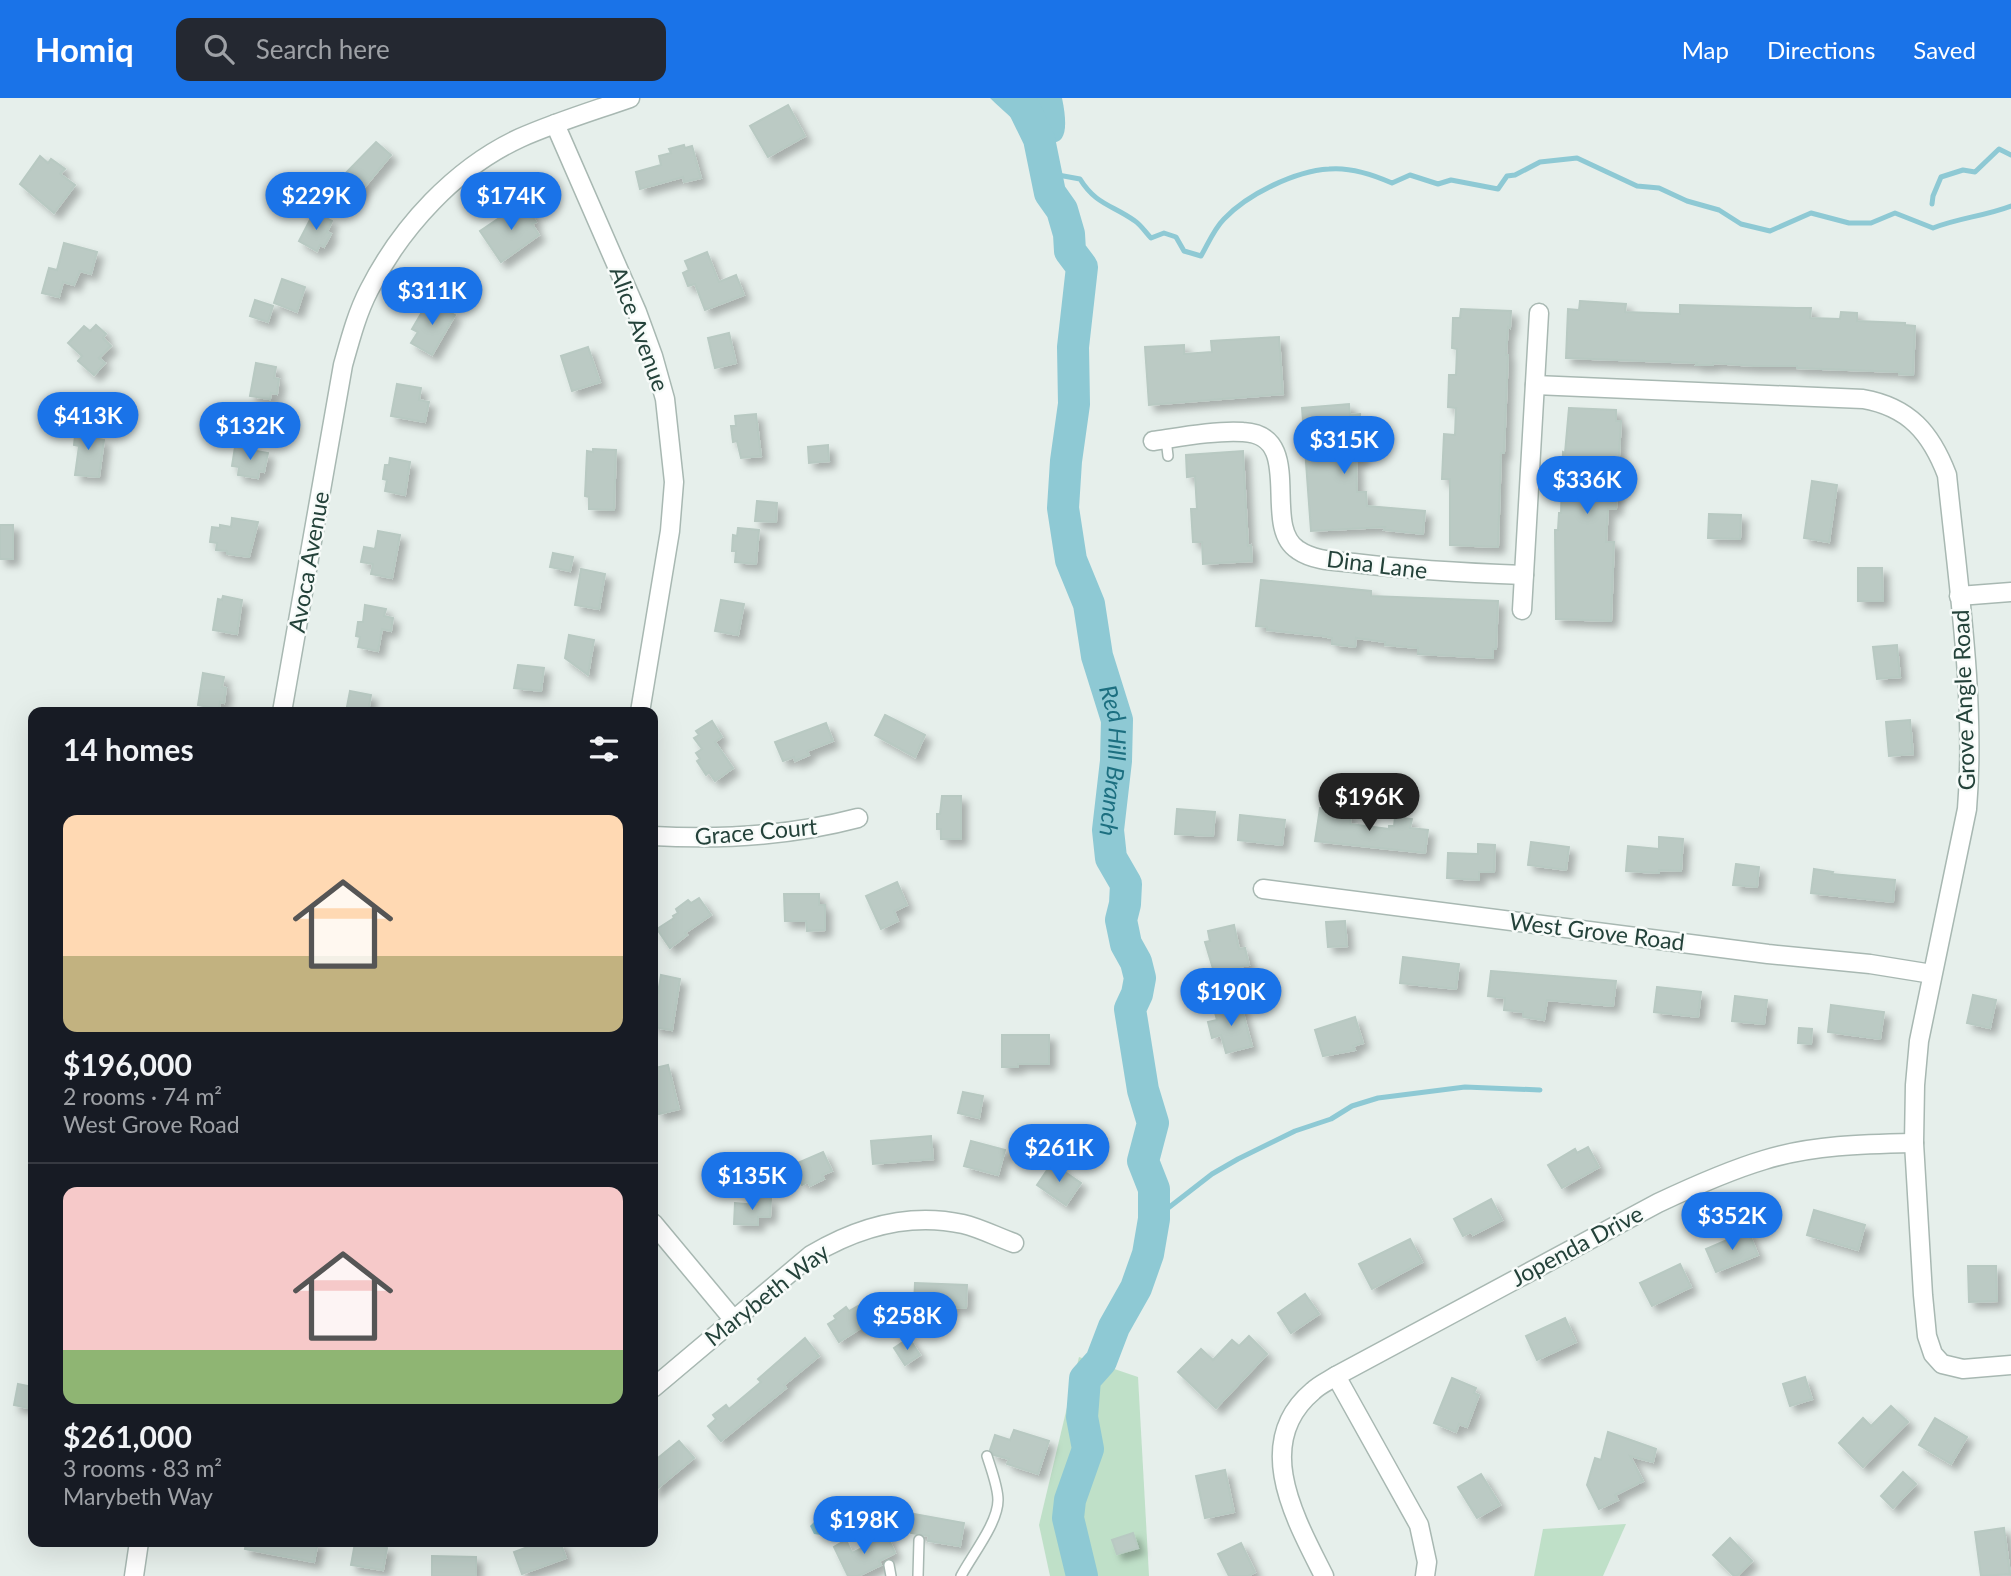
<!DOCTYPE html>
<html lang="en">
<head>
<meta charset="utf-8">
<style>
  :root { --surface:#171b24; --page:#242831; --text:#f1f3f6; --muted:#9ea1a6; --line:#363941; --accent:#1a73e8 }
  body { margin:0; font-family:Lato,sans-serif; background:var(--page); color:var(--text); height:100vh; display:flex; flex-direction:column; font-size:26px; white-space:nowrap }
  * { box-sizing:border-box; margin:0 }
  p { font-size:23px; color:var(--muted) }
  .icon { flex:none; width:38px; height:38px; fill:none; stroke:currentColor; stroke-width:2; stroke-linecap:round; stroke-linejoin:round }
  .map { position:relative; flex:1; overflow:hidden }
  .side { position:absolute; left:28px; top:609px; width:630px; height:840px; display:flex; flex-direction:column; background:var(--surface); border-radius:14px; box-shadow:0 7px 28px #0002 }
  .side>* { flex:none }
  .price { position:absolute; translate:-50% -60px; padding:0 16px; border-radius:24px; background:var(--accent); color:#fff; font-size:23px; line-height:46px; filter:drop-shadow(0 2px 4px #0008) }
  .price::after { content:''; position:absolute; left:50%; top:42px; width:21px; height:16px; margin-left:-10px; background:inherit; clip-path:polygon(0 0,100% 0,50% 100%) }
  .price.current { background:#222; color:#fff }
  ul { padding:0; list-style:none }
  li { display:grid; align-content:center; gap:14px; height:371px; padding:0 35px }
  li+li { border-top:2px solid var(--line) }
  li span { display:grid; place-items:center; height:217px; border-radius:14px; color:#555 }
  li>.icon { margin-inline-start:auto }
  span .icon { width:126px; height:126px; fill:#fffc; stroke-width:1 }
  li b { font-size:30px }
  h2 { display:flex; justify-content:space-between; align-items:center; height:84px; padding:0 35px; font-size:30px }
  header { display:flex; align-items:center; gap:42px; box-sizing:border-box; height:98px; padding:0 35px; background:var(--accent); color:#fff }
  header strong { font-size:33px }
  nav { display:flex; gap:38px; margin-inline-start:auto; font-size:24px }
  .search { width:490px; height:63px; background:var(--page); display:flex; align-items:center; gap:18px; box-sizing:border-box; padding:0 24px; border-radius:14px; color:var(--muted); font-size:26px }
  .map>svg:first-child { display:block }
  .green { fill:#bfe0c8 }
  .water { fill:#8ec9d4 }
  .lines { fill:none; stroke-linecap:round; stroke-linejoin:round }
  .stream { stroke:#8ec9d4; stroke-width:5 }
  .river { stroke:#8ec9d4; stroke-width:32 }
  .building { fill:#bbcac4; stroke:#b8c9c2; stroke-width:2; filter:url(#shadow) }
  .lane-casing { stroke:#a8b8b2; stroke-width:12 }
  .street-casing { stroke:#a8b8b2; stroke-width:21 }
  .lane { stroke:#fff; stroke-width:9 }
  .street { stroke:#fff; stroke-width:18 }
  .labels { text-anchor:middle; stroke-width:5; stroke-linejoin:round; paint-order:stroke }
  .street-label { font-size:23px; fill:#24423a; stroke:#f7fbf9 }
  .water-label { font-size:24px; font-style:italic; fill:#1c6f80; stroke:#f7fbf9 }
</style>
</head>
<body>
<header>
<strong>Homiq</strong>
<div class="search"><svg class="icon" aria-label="search" viewBox="0 0 24 24"><circle cx="10" cy="10" r="6"/><path d="M15 15l6 6"/></svg>Search here</div>
<nav><a>Map</a><a>Directions</a><a>Saved</a></nav>
</header>
<div class="map">
<svg width="2011" height="1478" viewBox="0 0 2011 1478">
  <defs>
    <filter id="shadow"><feDropShadow dx="6" dy="6" stdDeviation="3.5" flood-color="#0004"/></filter>
  </defs>
  <rect width="100%" height="100%" fill="#e6efeb"/>
  <g class="green">
    <polygon points="1079,1259 1138,1279 1149,1478 1050,1478 1039,1427"/>
    <polygon points="1626,1426 1603,1478 1534,1478 1543,1431"/>
  </g>
  <g class="water">
    <path d="M990 0H1062C1080 86 1016 25 990 0Z"/>
    <polygon points="829,1410 838,1415 838,1420 833,1428 825,1429 821,1437 814,1436 810,1428 816,1422 816,1416"/>
  </g>
  <g class="lines">
    <g class="stream">
      <path d="M1043 66 1056 72 1058 77 1080 81C1096 107 1113 107 1135 123 1141 127 1146 135 1151 140L1164 135 1176 139 1184 153 1201 158C1208 146 1214 131 1224 121 1248 96 1295 73 1329 71 1350 69 1374 77 1392 85L1410 77 1438 86 1451 82 1498 91 1507 78 1515 77 1540 64 1577 60 1637 88 1659 90 1687 103 1719 112 1741 126 1770 133 1811 115 1849 125H1871L1895 115 1933 130C1958 120 1985 118 2011 108"/>
      <polyline points="1932,106 1933,98 1941,79 1963,72 1975,74 1999,51 2011,57"/>
      <polyline points="1154,1121 1212,1076 1238,1061 1295,1033 1331,1021 1352,1008 1378,1000 1465,989 1540,992"/>
    </g>
    <path class="river" id="s1" d="M1019 0 1039 41 1050 95 1062 112 1069 136 1070 153 1082 169 1073 249 1074 306 1066 363 1063 410 1071 462 1089 506 1097 558 1117 622 1116 663 1108 732 1111 760 1126 786 1125 806 1121 822 1126 846 1136 864 1140 880 1137 896 1130 911 1143 992 1153 1025 1143 1063 1154 1091V1121L1148 1156 1136 1190 1114 1229 1101 1263 1085 1281 1082 1319 1088 1351 1070 1402 1068 1420 1082 1478"/>
  </g>
  <g class="building">
    <polygon points="788,7 805,38 768,59 750,28"/>
    <polygon points="376,44 391,57 357,98 339,82"/>
    <polygon points="684,47 685,50 692,48 701,80 684,84 683,79 640,91 636,74 661,67 659,58 671,55 669,51"/>
    <polygon points="40,58 48,65 51,61 65,71 60,76 75,87 54,115 20,86"/>
    <polygon points="523,104 536,124 532,126 539,137 501,164 480,133"/>
    <polygon points="314,114 332,123 327,134 331,136 324,149 320,147 317,153 299,143"/>
    <polygon points="64,145 97,154 91,176 80,173 74,187 63,184 59,199 42,195 49,170 57,172"/>
    <polygon points="707,154 719,184 736,177 744,197 705,212 695,186 688,188 683,175 689,172 685,163"/>
    <polygon points="282,181 305,189 297,214 274,205"/>
    <polygon points="255,202 273,208 268,224 250,218"/>
    <polygon points="429,202 455,217 432,257 411,245 418,234 412,231"/>
    <polygon points="1580,203 1626,206 1625,214 1680,216 1680,207 1797,210 1811,210 1810,220 1840,221 1841,214 1857,215 1857,223 1905,225 1905,227 1915,228 1913,277 1899,276 1899,274 1797,270 1797,268 1754,268 1713,265 1713,267 1696,267 1697,265 1566,260 1568,211 1579,212"/>
    <polygon points="1461,211 1511,213 1510,230 1508,229 1506,257 1508,257 1504,355 1501,355 1498,449 1450,447 1450,381 1442,381 1444,336 1455,337 1456,310 1448,309 1449,277 1456,277 1457,251 1452,250 1453,220 1460,220"/>
    <polygon points="96,227 106,236 103,240 111,248 99,260 105,265 94,277 78,263 82,258 68,245 84,228 90,233"/>
    <polygon points="729,235 736,265 715,270 708,240"/>
    <polygon points="1279,239 1283,296 1149,307 1145,249 1184,247 1184,256 1212,254 1211,243"/>
    <polygon points="588,249 600,284 572,293 561,258"/>
    <polygon points="256,265 276,269 274,280 279,281 277,296 271,295 270,301 250,298"/>
    <polygon points="397,286 421,290 419,302 429,304 425,324 391,318"/>
    <polygon points="1349,306 1350,317 1360,316 1363,362 1356,362 1357,394 1366,394 1367,408 1425,413 1423,436 1384,432 1385,429 1311,433 1302,310"/>
    <polygon points="1569,310 1616,312 1616,323 1621,323 1616,411 1608,411 1607,428 1606,444 1614,444 1611,523 1556,521 1555,432 1558,432 1559,415 1561,415 1563,354 1565,355"/>
    <polygon points="756,316 761,358 741,360 737,343 733,344 731,328 736,328 735,318"/>
    <polygon points="76,328 94,330 93,340 104,342 99,379 75,377 79,348 74,347"/>
    <polygon points="828,347 829,363 809,365 808,349"/>
    <polygon points="235,349 268,355 264,374 259,373 258,380 238,377 239,369 232,368"/>
    <polygon points="593,351 616,352 614,412 589,411 589,399 585,398 587,353 593,354"/>
    <polygon points="1243,353 1248,448 1251,447 1252,463 1203,466 1202,444 1193,444 1191,411 1197,411 1195,378 1187,379 1186,357"/>
    <polygon points="390,360 410,364 405,397 385,393 387,382 383,381 385,367 389,367"/>
    <polygon points="1812,383 1837,387 1829,444 1804,440"/>
    <polygon points="757,403 777,405 776,424 755,423"/>
    <polygon points="1709,416 1741,417 1740,441 1708,440"/>
    <polygon points="232,420 258,424 249,459 227,456 227,453 216,452 217,445 210,444 212,429 220,430 220,427 231,429"/>
    <rect x="0" y="427" width="13" height="34"/>
    <polygon points="738,430 759,432 756,466 735,464 736,453 732,453 733,437 737,438"/>
    <polygon points="378,433 400,437 392,480 371,476 373,466 361,464 364,449 375,451"/>
    <polygon points="553,455 573,459 570,473 550,469"/>
    <polygon points="1858,470 1882,470 1883,503 1858,503"/>
    <polygon points="581,471 605,476 599,511 575,507"/>
    <polygon points="1261,482 1371,493 1371,498 1498,503 1496,551 1493,551 1493,560 1418,556 1418,550 1385,547 1385,544 1356,540 1355,549 1332,546 1332,540 1322,538 1267,532 1267,529 1256,528"/>
    <polygon points="223,498 242,502 237,536 213,532 218,501 222,502"/>
    <polygon points="721,502 744,506 738,537 715,533"/>
    <polygon points="365,507 386,511 384,518 393,520 391,533 382,531 378,553 358,549 360,539 356,538 358,524 363,524"/>
    <polygon points="569,537 594,542 588,577 565,560"/>
    <polygon points="1897,547 1900,579 1877,581 1873,549"/>
    <polygon points="518,567 544,570 541,593 514,590"/>
    <polygon points="203,575 224,579 222,589 226,590 224,605 220,604 219,611 198,607"/>
    <polygon points="350,593 371,597 368,614 346,614"/>
    <polygon points="885,617 925,637 915,659 875,637"/>
    <polygon points="1910,622 1913,656 1889,658 1886,624"/>
    <polygon points="712,623 722,639 715,644 733,670 715,683 709,674 706,677 697,663 700,661 696,655 702,651 694,640 699,637 696,633"/>
    <polygon points="826,625 833,643 807,653 809,657 795,663 794,659 783,663 775,644"/>
    <polygon points="942,698 961,698 961,741 941,741 941,731 937,731 937,716 940,716"/>
    <polygon points="1320,710 1351,714 1350,726 1389,731 1389,728 1394,728 1395,719 1412,721 1410,730 1428,732 1425,755 1315,743"/>
    <polygon points="1177,711 1215,714 1213,738 1175,736"/>
    <polygon points="1240,717 1285,722 1282,747 1238,742"/>
    <polygon points="1659,739 1683,741 1681,773 1659,772 1659,775 1626,773 1628,748 1659,751"/>
    <polygon points="1531,744 1569,749 1566,772 1528,767"/>
    <polygon points="1478,746 1495,747 1494,774 1479,774 1479,782 1447,780 1448,755 1478,756"/>
    <polygon points="1736,766 1759,769 1757,789 1733,787"/>
    <polygon points="1814,771 1833,774 1832,776 1895,782 1893,804 1811,795"/>
    <polygon points="897,784 907,807 894,813 898,823 881,831 866,798"/>
    <polygon points="784,796 819,796 819,807 825,807 825,832 807,833 806,823 785,823"/>
    <polygon points="699,800 711,817 685,835 687,837 670,850 657,831 674,820 673,818 678,815 676,811 688,802 691,805"/>
    <polygon points="1345,823 1347,848 1328,849 1326,824"/>
    <polygon points="1234,827 1239,851 1245,850 1249,867 1214,874 1205,844 1210,843 1208,833"/>
    <polygon points="1403,859 1459,866 1456,891 1400,885"/>
    <polygon points="1491,873 1616,883 1613,908 1547,902 1544,922 1523,919 1523,914 1504,912 1505,900 1488,898"/>
    <polygon points="661,877 680,881 672,932 653,929 653,894 658,895"/>
    <polygon points="1657,889 1701,894 1698,919 1654,914"/>
    <polygon points="1973,897 1996,902 1990,930 1967,925"/>
    <polygon points="1735,898 1767,902 1764,926 1732,923"/>
    <polygon points="1240,904 1252,948 1226,955 1221,937 1212,940 1208,924 1217,922 1214,911"/>
    <polygon points="1831,907 1884,914 1880,941 1828,934"/>
    <polygon points="1355,919 1363,945 1353,948 1355,952 1323,958 1315,932"/>
    <polygon points="1799,930 1812,931 1811,946 1798,945"/>
    <polygon points="1002,937 1049,937 1049,966 1018,966 1018,969 1002,969"/>
    <polygon points="668,967 679,1011 659,1016 656,1005 653,1006 653,983 658,981 655,970"/>
    <polygon points="963,994 983,998 979,1020 958,1015"/>
    <polygon points="931,1038 933,1061 873,1066 871,1043"/>
    <polygon points="971,1043 1005,1052 998,1077 964,1068"/>
    <polygon points="1588,1049 1599,1069 1562,1090 1548,1067 1575,1051 1577,1055"/>
    <polygon points="823,1054 832,1073 822,1077 824,1081 810,1088 808,1084 802,1087 793,1067"/>
    <polygon points="1052,1065 1081,1085 1066,1107 1037,1087"/>
    <polygon points="758,1100 771,1101 770,1119 758,1119 758,1127 734,1126 735,1105 758,1107"/>
    <polygon points="1491,1101 1502,1122 1473,1137 1471,1134 1463,1138 1454,1121"/>
    <polygon points="1814,1112 1865,1127 1858,1152 1807,1137"/>
    <polygon points="1748,1133 1758,1157 1716,1174 1706,1151"/>
    <polygon points="1410,1141 1422,1164 1372,1191 1359,1166"/>
    <polygon points="1680,1166 1691,1189 1652,1208 1640,1185"/>
    <polygon points="1968,1168 1996,1168 1997,1203 1969,1204"/>
    <polygon points="915,1185 967,1187 966,1210 914,1207"/>
    <polygon points="1305,1196 1319,1216 1291,1235 1278,1215"/>
    <polygon points="865,1204 876,1220 839,1244 828,1226 836,1221 834,1218 846,1209 849,1213"/>
    <polygon points="1565,1220 1576,1244 1537,1262 1526,1238"/>
    <polygon points="1249,1238 1267,1256 1216,1310 1178,1274 1201,1251 1213,1262 1232,1242 1239,1248"/>
    <polygon points="805,1240 819,1258 784,1287 786,1290 721,1343 708,1328 716,1321 713,1317 726,1307 729,1311 761,1284 758,1281"/>
    <polygon points="909,1240 920,1257 905,1267 894,1250"/>
    <polygon points="1805,1279 1812,1301 1790,1308 1783,1286"/>
    <polygon points="1452,1280 1476,1290 1474,1295 1479,1297 1467,1329 1459,1326 1456,1334 1434,1325"/>
    <polygon points="18,1286 33,1289 33,1311 14,1307"/>
    <polygon points="1891,1308 1908,1324 1863,1369 1839,1345 1863,1320 1871,1328"/>
    <polygon points="1935,1320 1967,1339 1951,1366 1919,1347"/>
    <polygon points="1014,1332 1049,1343 1038,1376 1007,1366 1009,1361 994,1357 990,1352 995,1337 1010,1342"/>
    <polygon points="1608,1334 1656,1351 1653,1364 1630,1358 1643,1383 1615,1397 1618,1402 1599,1411 1587,1387 1595,1360 1601,1362"/>
    <polygon points="679,1343 694,1360 653,1394 653,1364"/>
    <polygon points="1225,1372 1234,1414 1205,1420 1196,1378"/>
    <polygon points="1903,1374 1916,1386 1893,1410 1881,1398"/>
    <polygon points="1481,1376 1500,1407 1477,1420 1458,1389"/>
    <polygon points="914,1416 964,1425 960,1448 928,1443 929,1438 911,1435"/>
    <polygon points="2004,1430 2010,1476 1981,1478 1975,1434"/>
    <polygon points="1133,1435 1138,1450 1117,1456 1112,1442"/>
    <polygon points="887,1438 895,1455 879,1463 881,1467 858,1478 848,1478 834,1449 846,1442 852,1455"/>
    <polygon points="1730,1440 1752,1463 1737,1478 1734,1478 1713,1457"/>
    <polygon points="246,1444 318,1444 314,1464 245,1451"/>
    <polygon points="541,1444 560,1444 566,1460 522,1476 514,1454"/>
    <polygon points="355,1445 387,1450 383,1472 351,1467"/>
    <polygon points="1241,1445 1255,1474 1248,1478 1229,1478 1218,1456"/>
    <polygon points="432,1458 476,1459 476,1478 432,1478"/>
  </g>
  <g class="lines">
    <defs>
      <g id="lane">
        <polyline points="1166,341 1168,358"/>
        <polyline points="889,1467 891,1478"/>
        <polyline points="918,1478 919,1442"/>
        <path d="M961 1478C972 1457 998 1425 998 1402 998 1389 991 1371 987 1358"/>
      </g>
      <g id="street">
        <polyline points="555,26 637,214 653,258 665,301 674,384 670,433 640,614"/>
        <path d="M1535 287 1863 301C1909 309 1931 335 1947 377 1958 486 1976 602 1967 711L1919 943 1915 987 1914 1045 1923 1197 1927 1238 1933 1256 1942 1266 1963 1271 2011 1267"/>
        <path d="M1153 343C1180 339 1217 332 1243 334 1307 337 1260 428 1298 452 1314 463 1336 463 1354 465 1411 472 1467 475 1524 477"/>
        <polyline points="1959,498 2011,494"/>
        <polyline points="1522,512 1539,215"/>
        <path d="M282 614 343 267C350 242 357 215 369 192 401 129 455 70 520 40 556 24 593 13 630 0"/>
        <path d="M653 738C723 742 790 738 858 720"/>
        <polyline points="1263,791 1768,856 1870,866 1932,876"/>
        <polyline points="653,1125 733,1221"/>
        <polyline points="1336,1278 1419,1427 1427,1464 1425,1478"/>
        <path d="M653 1290 811 1157C858 1129 908 1114 963 1126 980 1130 997 1139 1014 1145"/>
        <polyline points="134,1478 139,1444"/>
        <path d="M1324 1478C1296 1422 1251 1345 1313 1293 1319 1287 1328 1283 1336 1278L1658 1105C1692 1089 1727 1073 1764 1062 1812 1047 1864 1046 1914 1045"/>
      </g>
    </defs>
    <use href="#lane" class="lane-casing"/>
    <use href="#street" class="street-casing"/>
    <use href="#lane" class="lane"/>
    <use href="#street" class="street"/>
  </g>
  <g class="labels">
    <g class="street-label">
      <text transform="translate(639 231) rotate(70)" y="8">Alice Avenue</text>
      <text transform="translate(309 464) rotate(-80)" y="8">Avoca Avenue</text>
      <text transform="translate(1377 467) rotate(7)" y="8">Dina Lane</text>
      <text transform="translate(1964 602) rotate(-92)" y="8">Grove Angle Road</text>
      <text transform="translate(756 734) rotate(-5)" y="8">Grace Court</text>
      <text transform="translate(1597 834) rotate(7)" y="8">West Grove Road</text>
      <text transform="translate(1577 1148) rotate(-28)" y="8">Jopenda Drive</text>
      <text transform="translate(767 1197) rotate(-38)" y="8">Marybeth Way</text>
    </g>
    <g class="water-label">
      <text dy="8" stroke="none"><textPath href="#s1" startOffset="686">Red Hill Branch</textPath></text>
    </g>
  </g>
</svg>
<b class="price" style="left:316px;top:134px">$229K</b>
<b class="price" style="left:511px;top:134px">$174K</b>
<b class="price" style="left:432px;top:229px">$311K</b>
<b class="price" style="left:88px;top:354px">$413K</b>
<b class="price" style="left:250px;top:364px">$132K</b>
<b class="price" style="left:1344px;top:378px">$315K</b>
<b class="price" style="left:1587px;top:418px">$336K</b>
<b class="price current" style="left:1369px;top:735px">$196K</b>
<b class="price" style="left:1231px;top:930px">$190K</b>
<b class="price" style="left:1059px;top:1086px">$261K</b>
<b class="price" style="left:752px;top:1114px">$135K</b>
<b class="price" style="left:1732px;top:1154px">$352K</b>
<b class="price" style="left:907px;top:1254px">$258K</b>
<b class="price" style="left:864px;top:1458px">$198K</b>
<section class="side">
<h2>14 homes<svg class="icon" aria-label="filters" viewBox="0 0 24 24"><path d="M4 7h16M4 17h16"/><circle cx="9" cy="7" r="2"/><circle cx="15" cy="17" r="2"/></svg></h2>
<ul>
<li><span style="background:linear-gradient(#ffd9b3 65%,#c2b280 0)"><svg class="icon" aria-label="home" viewBox="0 0 24 24"><path d="M3 11l9-7 9 7M6 9v11h12V9"/></svg></span><div><b>$196,000</b><p>2 rooms · 74 m²</p><p>West Grove Road</p></div></li>
<li><span style="background:linear-gradient(#f6c9c9 75%,#8fb573 0)"><svg class="icon" aria-label="home" viewBox="0 0 24 24"><path d="M3 11l9-7 9 7M6 9v11h12V9"/></svg></span><div><b>$261,000</b><p>3 rooms · 83 m²</p><p>Marybeth Way</p></div></li>
</ul>
</section>
</div>
</body>
</html>
